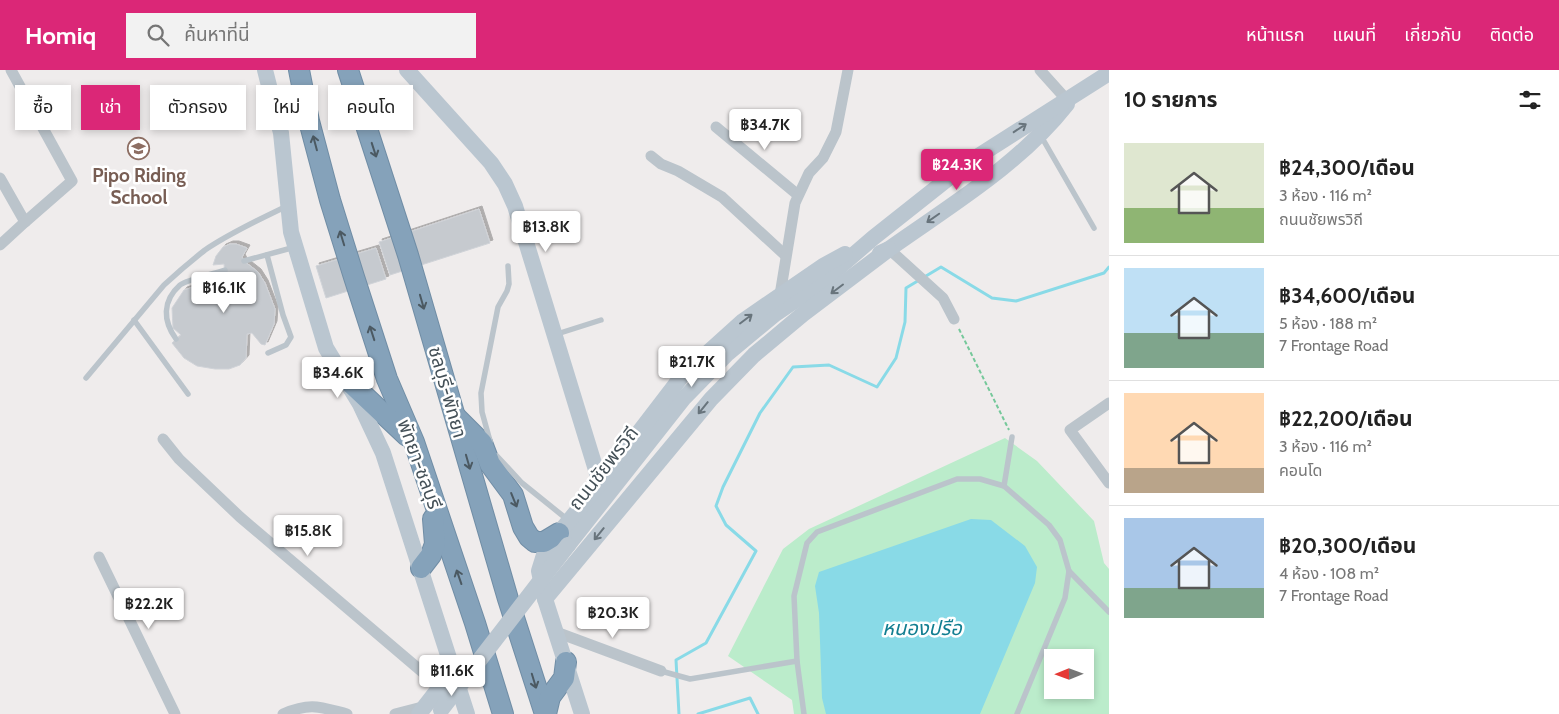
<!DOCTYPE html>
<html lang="th">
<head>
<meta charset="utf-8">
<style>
  :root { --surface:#fff; --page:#f2f2f2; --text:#222; --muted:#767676; --line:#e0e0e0; --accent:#db2777 }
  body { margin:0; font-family:Cabin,"Noto Sans Thai",sans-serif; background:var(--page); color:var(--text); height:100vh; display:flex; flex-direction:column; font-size:19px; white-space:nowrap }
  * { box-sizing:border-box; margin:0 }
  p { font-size:16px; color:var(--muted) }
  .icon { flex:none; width:28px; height:28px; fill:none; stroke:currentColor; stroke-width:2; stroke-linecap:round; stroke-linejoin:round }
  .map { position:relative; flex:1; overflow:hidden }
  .sheet { display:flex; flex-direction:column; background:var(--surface); width:450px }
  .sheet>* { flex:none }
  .guide { position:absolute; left:15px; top:15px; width:475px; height:45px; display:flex; gap:10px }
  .needle { width:32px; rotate:269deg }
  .controls { position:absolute; left:1044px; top:579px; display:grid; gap:10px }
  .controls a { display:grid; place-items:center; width:50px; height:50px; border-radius:0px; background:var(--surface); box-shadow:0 2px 8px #0003; font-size:25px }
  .price { position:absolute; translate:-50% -42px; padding:0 11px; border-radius:5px; background:#fff; color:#222; font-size:16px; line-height:32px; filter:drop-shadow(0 1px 2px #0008) }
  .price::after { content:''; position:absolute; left:50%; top:30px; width:15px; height:11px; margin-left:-8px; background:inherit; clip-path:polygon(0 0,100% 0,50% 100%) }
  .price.active { background:var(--accent); color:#fff }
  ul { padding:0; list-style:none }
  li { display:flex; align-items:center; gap:15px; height:125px; padding:0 15px }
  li+li { border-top:1px solid var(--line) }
  li span { display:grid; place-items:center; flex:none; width:140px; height:100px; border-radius:0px; color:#555 }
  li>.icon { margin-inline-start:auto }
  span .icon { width:60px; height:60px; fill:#fffc; stroke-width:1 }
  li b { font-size:21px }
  h2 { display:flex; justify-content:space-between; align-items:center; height:60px; padding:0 15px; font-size:21px }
  .tag { padding:0 18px; border-radius:0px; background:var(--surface); box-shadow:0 2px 8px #0003; font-size:18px; line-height:45px }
  .tag.active { background:var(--accent); color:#fff }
  header { display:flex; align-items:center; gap:30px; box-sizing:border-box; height:70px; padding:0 25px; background:var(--accent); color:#fff }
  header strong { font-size:24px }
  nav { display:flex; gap:28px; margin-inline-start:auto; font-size:18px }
  .search { width:350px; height:45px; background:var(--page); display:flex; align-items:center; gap:12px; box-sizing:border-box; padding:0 18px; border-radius:0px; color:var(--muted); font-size:19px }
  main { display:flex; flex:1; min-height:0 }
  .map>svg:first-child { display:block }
  .green { fill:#bbeccb; fill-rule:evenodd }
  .water { fill:#89dae7 }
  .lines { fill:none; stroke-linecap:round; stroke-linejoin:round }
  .stream { stroke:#89dae7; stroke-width:3 }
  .building { fill:#c6cacf; stroke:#d0d3d8; filter:url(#shadow) }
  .highway-casing { stroke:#708da5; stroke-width:22 }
  .path { stroke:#75c89a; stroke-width:2; stroke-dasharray:4 2.5; stroke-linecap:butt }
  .lane { stroke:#bbc4cb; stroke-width:5.5 }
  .street { stroke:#bbc4cb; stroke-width:11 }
  .secondary { stroke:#bac6d0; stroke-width:16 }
  .highway { stroke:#85a2ba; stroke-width:20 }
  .secondary-bridge { stroke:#bac6d0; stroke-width:16 }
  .oneway { stroke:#68747c }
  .oneway2 { stroke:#4b5962 }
  .labels { text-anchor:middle; stroke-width:5; stroke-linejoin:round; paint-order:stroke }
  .education-label { font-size:19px; font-weight:bold; fill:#785e54; stroke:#fff }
  .street-label { font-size:19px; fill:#455158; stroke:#fff }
  .water-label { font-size:20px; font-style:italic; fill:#127e91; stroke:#fff }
</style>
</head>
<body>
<header>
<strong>Homiq</strong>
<div class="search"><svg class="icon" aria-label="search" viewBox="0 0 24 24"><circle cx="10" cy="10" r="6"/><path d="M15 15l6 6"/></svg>ค้นหาที่นี่</div>
<nav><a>หน้าแรก</a><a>แผนที่</a><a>เกี่ยวกับ</a><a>ติดต่อ</a></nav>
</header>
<main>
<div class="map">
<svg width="1109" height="644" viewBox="0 0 1109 644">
  <defs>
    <filter id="shadow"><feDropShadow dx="3" dy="-3" stdDeviation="0" flood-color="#0004"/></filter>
  </defs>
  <rect width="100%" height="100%" fill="#efecec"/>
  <path class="green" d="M1005 368 1037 391 1094 451 1104 493 1109 499V644H794L792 630 728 586 783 479 809 459ZM1052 588H1085V620H1052Z"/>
  <polygon class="water" points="971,449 991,450 1025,476 1037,497 1035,513 980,644 826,644 822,628 819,543 815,516 819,502"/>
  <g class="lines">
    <g class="stream">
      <polyline points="679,644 676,590 706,573 756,481 726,455 716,436 723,417 760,343 793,297 829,295 877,317 896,288 905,252 906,218 941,197 992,228 1016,231 1104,203 1109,197"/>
      <polyline points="698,644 750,628 758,644"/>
    </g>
  </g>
  <g class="building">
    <polygon points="479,139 490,173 390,205 379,172"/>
    <polygon points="230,174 236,174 247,178 242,187 244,191 258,202 265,213 275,239 274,254 265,275 261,274 252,263 247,264 246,288 240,295 229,299 215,299 197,296 184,288 172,273 181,265 173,258 172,238 184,220 225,207 224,194 213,195 216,186 223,177"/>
    <polygon points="376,178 386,209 326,228 316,196"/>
  </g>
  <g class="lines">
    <defs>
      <g id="highway">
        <polyline points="299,0 309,51 330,130 354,207 387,309 414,372 475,553 503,644"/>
        <polyline points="348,0 408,185 508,529 545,644"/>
        <polyline points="339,302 407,366"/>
        <polyline points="457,348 482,373 490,394 513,425 523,457 529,467 535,472 544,472 559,463"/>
        <polyline points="421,498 431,485 435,474 433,449"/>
        <polyline points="546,644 550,627 564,608 566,592"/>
      </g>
    </defs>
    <use href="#highway" class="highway-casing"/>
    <polyline class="path" points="959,259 1009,360"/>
    <g class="lane">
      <polyline points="1041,66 1094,158"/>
      <polyline points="267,185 283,245 291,267 286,275 268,283"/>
      <polyline points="244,191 295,177"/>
      <polyline points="134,250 188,324"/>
      <polyline points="557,264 601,250"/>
      <path d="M176 269C163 251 162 231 180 215 186 210 216 203 225 200"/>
      <path d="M86 308 164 215C177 203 191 191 205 180 230 163 260 149 287 136"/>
      <polyline points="490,371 482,342 481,323 498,237 507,221 509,214 508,196"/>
      <polyline points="497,386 522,413 568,450"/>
      <polyline points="1004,416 1012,367"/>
      <polyline points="1069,501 1109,542"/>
      <polyline points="661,601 690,609 797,591"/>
      <polyline points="804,644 797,591 794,526 807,473 817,462 957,409 980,409 1004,416 1049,455 1060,470 1069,501 1065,528 1017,644"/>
    </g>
    <g class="street">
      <polyline points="1040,0 1066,29"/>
      <polyline points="716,57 798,125"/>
      <polyline points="651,86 661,94 678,101 722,127 785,185"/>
      <polyline points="0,108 25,152"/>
      <polyline points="0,175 25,152 72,111 11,0"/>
      <polyline points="889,179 943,228 954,249"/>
      <polyline points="780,225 795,133 809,103 823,88 836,62 848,0"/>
      <polyline points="1109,333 1070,360 1109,413"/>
      <polyline points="163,369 179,389 240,447 440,617"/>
      <polyline points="99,487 175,644"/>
      <polyline points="556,562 661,601"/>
      <path d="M283 644C311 632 320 637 347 644"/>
      <polyline points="395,644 426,636"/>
    </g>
    <g class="secondary">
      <polyline points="265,0 281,63 291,162 326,278 360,334 383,383 467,644"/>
      <polyline points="407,0 491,93 505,114 515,136 600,413"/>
      <path d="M880 183 889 179C951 135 1020 94 1067 34"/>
      <polyline points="568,475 683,329 728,283 775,244 821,213 873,168 969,92 1109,3"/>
      <polyline points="545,529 711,329 754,285 803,244 889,179"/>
      <polyline points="419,644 440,617 450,591"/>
      <polyline points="582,644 545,529 539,501 544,485 559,463 600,413 682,306 743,251 823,196 845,184"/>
    </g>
    <use href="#highway" class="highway"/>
    <polyline class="secondary-bridge" points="441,640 568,475"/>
  </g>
  <defs><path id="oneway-shaft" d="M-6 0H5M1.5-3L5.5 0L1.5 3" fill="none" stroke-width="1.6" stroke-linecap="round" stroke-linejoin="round" transform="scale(1.25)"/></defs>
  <g class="oneway">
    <use href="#oneway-shaft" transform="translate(1020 58) rotate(-33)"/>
    <use href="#oneway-shaft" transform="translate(933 148) rotate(145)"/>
    <use href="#oneway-shaft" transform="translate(837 219) rotate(143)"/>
    <use href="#oneway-shaft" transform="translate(746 249) rotate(-37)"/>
    <use href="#oneway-shaft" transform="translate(703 338) rotate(129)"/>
    <use href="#oneway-shaft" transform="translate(599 464) rotate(129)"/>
  </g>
  <g class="oneway2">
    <use href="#oneway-shaft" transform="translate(315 73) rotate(-105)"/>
    <use href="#oneway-shaft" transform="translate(374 80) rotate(72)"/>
    <use href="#oneway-shaft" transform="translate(342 168) rotate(-107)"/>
    <use href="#oneway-shaft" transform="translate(422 232) rotate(74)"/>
    <use href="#oneway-shaft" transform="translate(372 263) rotate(-108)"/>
    <use href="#oneway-shaft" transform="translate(468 392) rotate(74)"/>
    <use href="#oneway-shaft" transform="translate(514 430) rotate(68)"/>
    <use href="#oneway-shaft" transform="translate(459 507) rotate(-109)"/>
    <use href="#oneway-shaft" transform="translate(534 611) rotate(73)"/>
  </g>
  <defs>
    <symbol id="school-ring" viewBox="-11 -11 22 22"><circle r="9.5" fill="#fff" stroke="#8d6e63" stroke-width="1.5"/><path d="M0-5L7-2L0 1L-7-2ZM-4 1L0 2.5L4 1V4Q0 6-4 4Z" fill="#8d6e63"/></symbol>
  </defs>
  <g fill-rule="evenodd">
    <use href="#school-ring" x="126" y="66" width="25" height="25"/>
  </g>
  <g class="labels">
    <g class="education-label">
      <text x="139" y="112">Pipo Riding<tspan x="139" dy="22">School</tspan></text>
    </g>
    <g class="street-label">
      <text transform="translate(448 322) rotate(74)" y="7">ชลบุรี-พัทยา</text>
      <text transform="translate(420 394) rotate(70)" y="7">พัทยา-ชลบุรี</text>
      <text transform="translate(603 398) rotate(-52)" y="7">ถนนชัยพรวิถี</text>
    </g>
    <g class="water-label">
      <text x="922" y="565">หนองปรือ</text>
    </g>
  </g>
</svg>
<div class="controls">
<a><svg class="needle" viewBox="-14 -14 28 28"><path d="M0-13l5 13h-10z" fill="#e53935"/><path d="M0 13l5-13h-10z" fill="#767676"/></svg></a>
</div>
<b class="price" style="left:765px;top:81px">฿34.7K</b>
<b class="price active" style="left:957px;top:121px">฿24.3K</b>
<b class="price" style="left:546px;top:183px">฿13.8K</b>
<b class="price" style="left:224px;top:244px">฿16.1K</b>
<b class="price" style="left:692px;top:318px">฿21.7K</b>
<b class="price" style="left:338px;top:329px">฿34.6K</b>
<b class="price" style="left:308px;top:487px">฿15.8K</b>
<b class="price" style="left:149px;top:560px">฿22.2K</b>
<b class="price" style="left:613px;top:569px">฿20.3K</b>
<b class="price" style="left:452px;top:627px">฿11.6K</b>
<div class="guide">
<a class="tag">ซื้อ</a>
<a class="tag active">เช่า</a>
<a class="tag">ตัวกรอง</a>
<a class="tag">ใหม่</a>
<a class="tag">คอนโด</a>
</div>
</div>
<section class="sheet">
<h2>10 รายการ<svg class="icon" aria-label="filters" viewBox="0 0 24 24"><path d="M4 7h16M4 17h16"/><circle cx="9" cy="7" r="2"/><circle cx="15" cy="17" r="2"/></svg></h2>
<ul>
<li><span style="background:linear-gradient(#dfe7d0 65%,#8fb573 0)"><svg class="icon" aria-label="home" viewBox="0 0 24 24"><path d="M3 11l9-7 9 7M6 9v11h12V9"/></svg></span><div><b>฿24,300/เดือน</b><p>3 ห้อง · 116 m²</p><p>ถนนชัยพรวิถี</p></div></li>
<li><span style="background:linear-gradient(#bfe0f5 65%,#7fa58c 0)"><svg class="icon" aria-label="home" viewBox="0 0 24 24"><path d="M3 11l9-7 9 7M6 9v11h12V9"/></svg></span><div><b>฿34,600/เดือน</b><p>5 ห้อง · 188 m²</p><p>7 Frontage Road</p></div></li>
<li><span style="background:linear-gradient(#ffd9b3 75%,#b9a48a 0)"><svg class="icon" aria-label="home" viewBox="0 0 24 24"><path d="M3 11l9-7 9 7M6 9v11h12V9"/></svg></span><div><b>฿22,200/เดือน</b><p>3 ห้อง · 116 m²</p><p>คอนโด</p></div></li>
<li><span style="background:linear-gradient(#a9c7e8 70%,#7fa58c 0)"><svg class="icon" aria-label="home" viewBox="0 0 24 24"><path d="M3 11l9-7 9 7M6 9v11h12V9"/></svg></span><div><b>฿20,300/เดือน</b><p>4 ห้อง · 108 m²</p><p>7 Frontage Road</p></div></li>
</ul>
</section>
</main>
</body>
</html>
